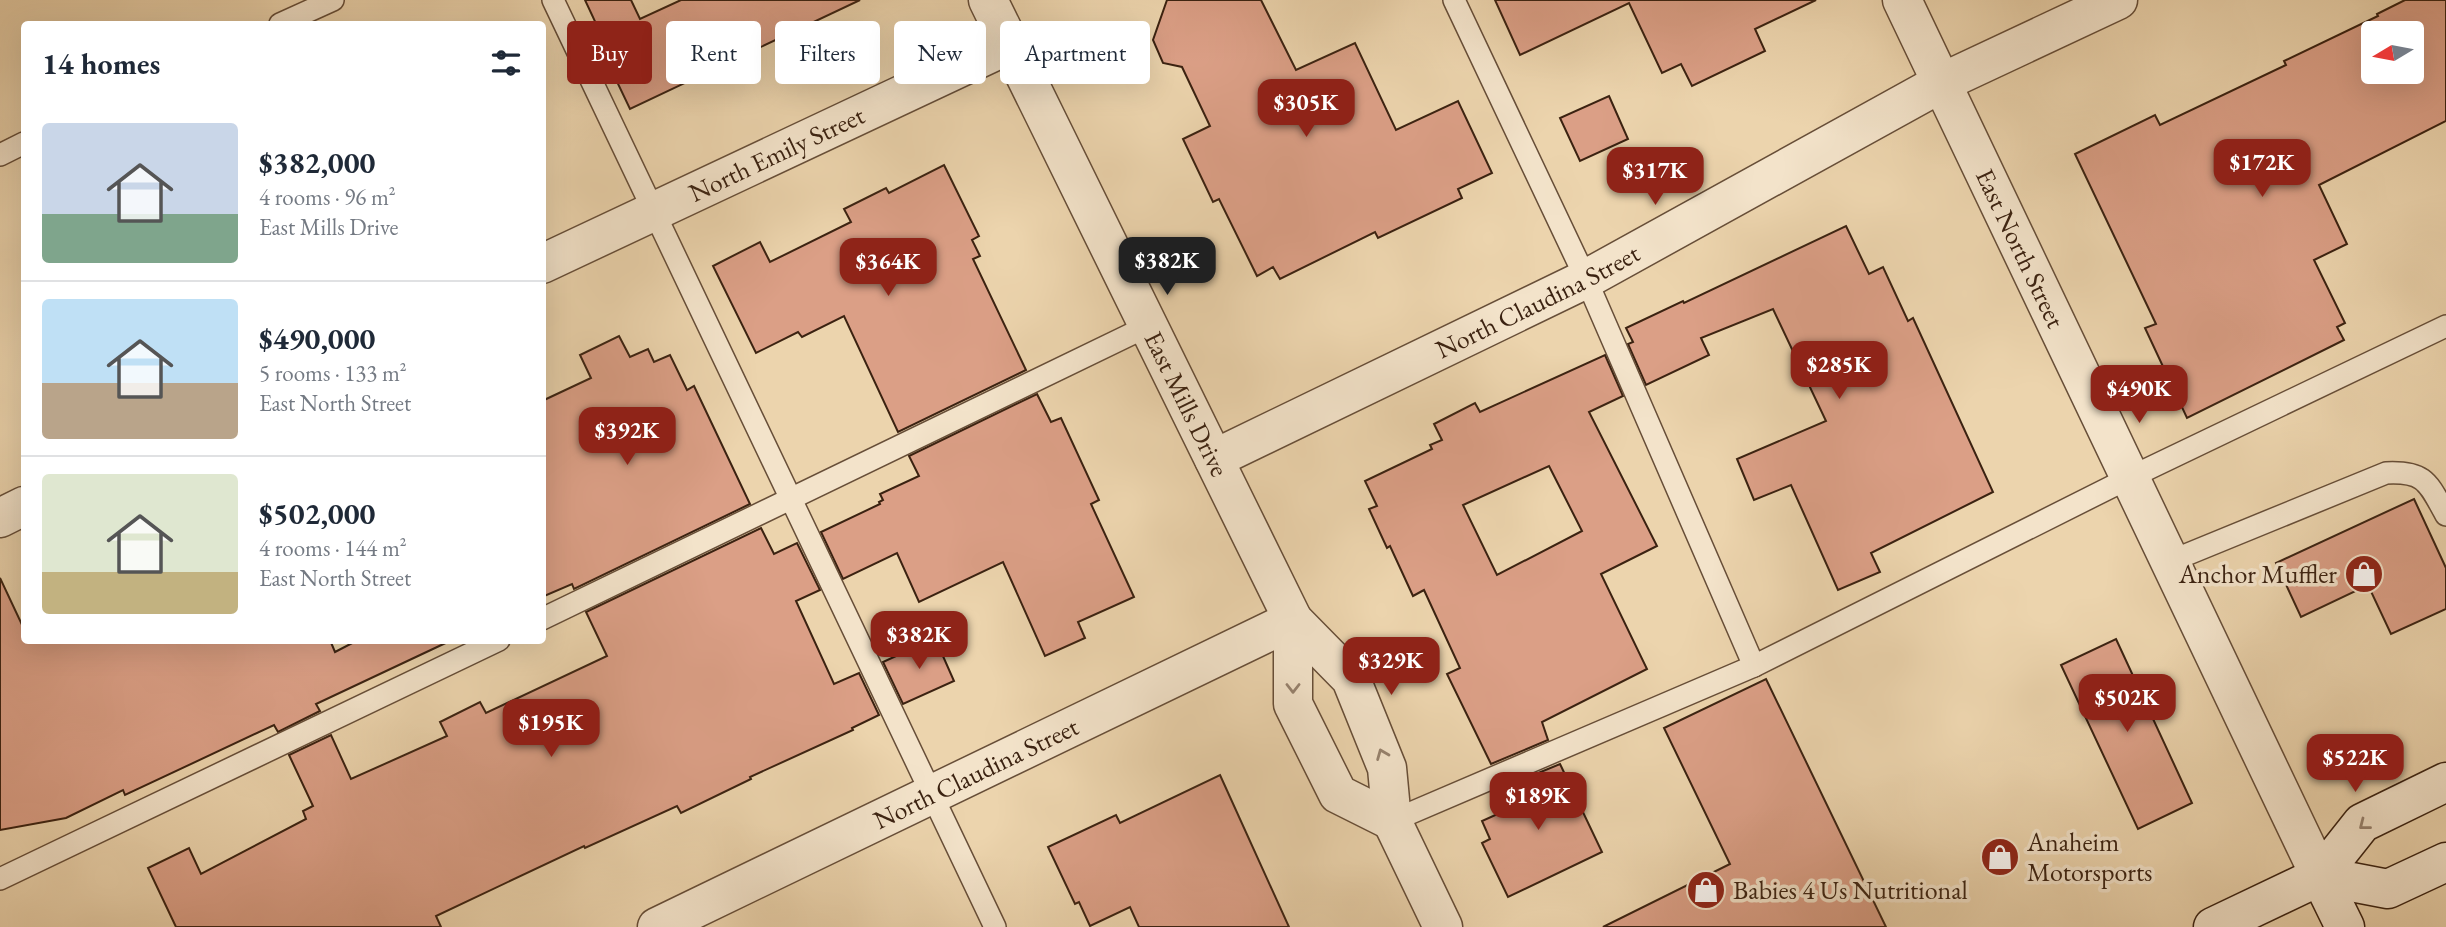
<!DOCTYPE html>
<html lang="en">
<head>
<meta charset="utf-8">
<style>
  :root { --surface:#fff; --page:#f2f2f3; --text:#1f2937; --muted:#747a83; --line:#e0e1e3; --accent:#8f2418 }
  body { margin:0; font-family:"EB Garamond",serif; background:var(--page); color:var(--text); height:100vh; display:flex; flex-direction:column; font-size:26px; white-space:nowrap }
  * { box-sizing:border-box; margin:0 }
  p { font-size:23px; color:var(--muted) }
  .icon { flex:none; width:38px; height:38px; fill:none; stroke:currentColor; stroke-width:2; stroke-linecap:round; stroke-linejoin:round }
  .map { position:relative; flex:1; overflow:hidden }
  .sheet { position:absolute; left:21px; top:21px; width:525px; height:623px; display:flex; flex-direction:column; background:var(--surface); border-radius:7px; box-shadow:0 7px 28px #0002 }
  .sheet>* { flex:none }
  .top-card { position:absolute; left:567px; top:21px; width:665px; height:63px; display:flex; gap:14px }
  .needle { width:46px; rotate:260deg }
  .controls { position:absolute; left:2361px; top:21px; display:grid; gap:14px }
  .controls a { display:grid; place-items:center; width:63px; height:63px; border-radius:7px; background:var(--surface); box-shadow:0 7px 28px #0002; font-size:35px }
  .price { position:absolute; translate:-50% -60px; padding:0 16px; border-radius:14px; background:var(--accent); color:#fff; font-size:23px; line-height:46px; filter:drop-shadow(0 2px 4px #0008) }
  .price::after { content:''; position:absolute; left:50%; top:42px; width:21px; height:16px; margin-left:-10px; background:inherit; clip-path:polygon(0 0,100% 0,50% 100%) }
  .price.current { background:#222; color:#fff }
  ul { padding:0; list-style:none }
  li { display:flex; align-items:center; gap:21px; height:175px; padding:0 21px }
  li+li { border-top:2px solid var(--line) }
  li span { display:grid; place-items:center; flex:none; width:196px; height:140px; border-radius:7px; color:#555 }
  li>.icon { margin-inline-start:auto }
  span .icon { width:84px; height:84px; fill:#fffc; stroke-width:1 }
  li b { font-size:30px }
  h2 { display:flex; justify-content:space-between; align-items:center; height:84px; padding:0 21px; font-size:30px }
  .pill { padding:0 24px; border-radius:7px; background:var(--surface); box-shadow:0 7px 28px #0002; font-size:24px; line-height:63px }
  .pill.current { background:var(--accent); color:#fff }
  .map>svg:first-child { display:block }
  .building { fill:#db9f86; stroke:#3b2211; stroke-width:2; fill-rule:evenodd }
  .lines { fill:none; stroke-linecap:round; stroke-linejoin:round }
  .lane-casing { stroke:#674e38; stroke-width:24 }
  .street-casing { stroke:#674e38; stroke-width:41 }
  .secondary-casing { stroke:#3b2211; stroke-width:41 }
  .lane { stroke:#f3e3ca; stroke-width:21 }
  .street { stroke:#f3e3ca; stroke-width:38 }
  .secondary { stroke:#f3e3ca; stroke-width:38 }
  .oneway { stroke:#97826e }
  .labels { text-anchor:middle; stroke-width:7; stroke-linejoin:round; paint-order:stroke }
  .street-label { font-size:26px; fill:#3b2211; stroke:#f3e3ca }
  .poi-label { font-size:26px; fill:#3b2211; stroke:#f3e3ca; text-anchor:start }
</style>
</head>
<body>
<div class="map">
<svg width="2446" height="927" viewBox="0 0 2446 927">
  <rect width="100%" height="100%" fill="#ecd4ad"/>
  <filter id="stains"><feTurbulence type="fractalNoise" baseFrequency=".00286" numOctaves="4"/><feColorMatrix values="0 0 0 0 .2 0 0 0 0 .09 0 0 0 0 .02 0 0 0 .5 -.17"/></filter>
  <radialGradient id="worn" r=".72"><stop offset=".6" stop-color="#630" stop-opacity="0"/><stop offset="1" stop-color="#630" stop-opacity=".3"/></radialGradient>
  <g class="building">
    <polygon points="585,0 631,0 640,19 681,0 860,0 630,109 609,65 614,62"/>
    <polygon points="1167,0 1261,0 1296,70 1355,43 1396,130 1458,101 1492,173 1458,189 1462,198 1378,238 1375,232 1280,279 1273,267 1257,276 1219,199 1213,202 1183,139 1210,126 1182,67 1163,63 1153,40"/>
    <polygon points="1495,0 1816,0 1755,29 1765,51 1692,86 1681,64 1662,73 1629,3 1520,55"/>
    <path d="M2405 0H2446V121L2319 185 2347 244 2314 260 2345 323 2337 327 2344 340 2187 418 2145 328 2156 324 2075 154 2155 115 2160 125 2286 65 2284 61 2378 16 2377 14ZM2373 33H2412V72H2373Z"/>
    <polygon points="1609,96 1628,139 1580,161 1560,118"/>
    <polygon points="944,165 979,236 972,240 980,256 973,259 1026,370 898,432 844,316 802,337 798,332 756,353 713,266 760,242 770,262 851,222 844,209 886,188 889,193"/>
    <polygon points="1846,226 1869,274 1883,267 1908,321 1913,318 1993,492 1871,553 1880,572 1838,590 1791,485 1754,500 1737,459 1826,421 1773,309 1701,338 1709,355 1646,385 1628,344 1633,342 1626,328 1683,301 1684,303"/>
    <polygon points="619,336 630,357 648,349 654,362 670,355 687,390 694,386 750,504 574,589 572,584 542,597 542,401 591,378 580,355"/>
    <path d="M1605 355 1623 396 1589 412 1657 546 1601 574 1647 669 1542 722 1548 740 1491 764 1447 674 1460 668 1424 590 1413 596 1390 546 1387 548 1369 509 1377 506 1365 481 1432 449 1430 445 1442 440 1434 424 1475 403 1480 412ZM1549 466 1582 531 1497 575 1463 505Z"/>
    <polygon points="1037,394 1051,422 1061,418 1099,500 1091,504 1134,597 1078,622 1085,638 1045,656 1003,562 919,602 897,553 843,579 821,532 880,504 879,502 883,500 880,494 919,476 909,456"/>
    <polygon points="2414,499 2446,568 2446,609 2391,634 2368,585 2301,617 2276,563"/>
    <polygon points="761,528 774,554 797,543 820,590 796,601 834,684 859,673 879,715 852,728 853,730 750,777 751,779 681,813 677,806 585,848 584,846 436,916 441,927 176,927 148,868 189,848 201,874 306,819 303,811 313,806 289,755 331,735 351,779 447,736 440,722 480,702 486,713 607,656 586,612"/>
    <polygon points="0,578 24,629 24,640 330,640 335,652 358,640 452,640 316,704 320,711 278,732 274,725 125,795 123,790 66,818 0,830"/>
    <polygon points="935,638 954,681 903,704 883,662"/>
    <polygon points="2116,639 2192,803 2138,829 2061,665"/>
    <polygon points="1766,679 1886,927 1603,927 1730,864 1664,728"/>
    <polygon points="1560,764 1602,852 1508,897 1482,843 1490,839 1482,821 1511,808 1502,788"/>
    <polygon points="1220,775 1289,927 1139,927 1130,907 1090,926 1079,902 1075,904 1048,847 1116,815 1120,823"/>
  </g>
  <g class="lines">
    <defs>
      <g id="lane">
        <polyline points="553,0 995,927"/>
        <polyline points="1454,0 1586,279 1754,666"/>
        <polyline points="280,24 333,0"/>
        <polyline points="0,155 24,143"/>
        <path d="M2171 561 2386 473C2426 471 2428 483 2446 515"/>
        <polyline points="542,619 1148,326"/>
        <polyline points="1392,821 1754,666 2131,477 2446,326"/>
        <polyline points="0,879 499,640"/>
      </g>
      <g id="street">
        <path id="s1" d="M988 0 1293 620 1351 679 1387 768 1392 821 1443 927"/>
        <path id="s2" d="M1902 0 2320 876"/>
        <path id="s3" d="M542 264 1010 44"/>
        <path id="s4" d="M1214 459 1586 279 1941 83 2118 0"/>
        <polyline points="0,518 24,506"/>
        <polyline points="1293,620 1293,704 1338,794 1392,821"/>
        <path id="s5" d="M657 927 1293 620"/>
      </g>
      <g id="secondary">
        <polyline points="2320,876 2388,889 2446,862"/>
        <polyline points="2320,876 2345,927"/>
        <polyline points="2213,927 2320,876 2362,823 2446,782"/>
      </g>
    </defs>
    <use href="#lane" class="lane-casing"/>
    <use href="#street" class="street-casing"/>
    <use href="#secondary" class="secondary-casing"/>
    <use href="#lane" class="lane"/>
    <use href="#street" class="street"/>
    <use href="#secondary" class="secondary"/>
  </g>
  <defs><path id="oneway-chevron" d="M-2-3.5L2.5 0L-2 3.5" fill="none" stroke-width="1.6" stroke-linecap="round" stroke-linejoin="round" transform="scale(1.75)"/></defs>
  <g class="oneway">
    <use href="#oneway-chevron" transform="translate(1293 688) rotate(90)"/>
    <use href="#oneway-chevron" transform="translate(1382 754) rotate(-112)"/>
    <use href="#oneway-chevron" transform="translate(2364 825) rotate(142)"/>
  </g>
  <defs>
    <symbol id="shop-disc" viewBox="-11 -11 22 22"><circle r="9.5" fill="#8f2418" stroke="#f3e3ca"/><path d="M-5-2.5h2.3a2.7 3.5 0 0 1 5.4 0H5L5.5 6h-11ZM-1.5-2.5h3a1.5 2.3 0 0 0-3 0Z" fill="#fff"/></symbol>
  </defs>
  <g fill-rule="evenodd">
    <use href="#shop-disc" x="2342" y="552" width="44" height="44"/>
    <use href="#shop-disc" x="1978" y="835" width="44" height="44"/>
    <use href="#shop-disc" x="1684" y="868" width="44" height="44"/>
  </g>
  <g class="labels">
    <g class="street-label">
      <text dy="9" stroke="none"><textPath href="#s3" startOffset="259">North Emily Street</textPath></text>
      <text dy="9" stroke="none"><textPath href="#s2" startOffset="275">East North Street</textPath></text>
      <text dy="9" stroke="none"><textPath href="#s4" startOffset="360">North Claudina Street</textPath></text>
      <text dy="9" stroke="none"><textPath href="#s1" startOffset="450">East Mills Drive</textPath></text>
      <text dy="9" stroke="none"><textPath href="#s5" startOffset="354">North Claudina Street</textPath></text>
    </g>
    <g class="poi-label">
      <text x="2337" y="583" text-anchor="end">Anchor Muffler</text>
      <text x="2027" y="851">Anaheim<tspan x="2027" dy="30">Motorsports</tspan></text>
      <text x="1733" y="899">Babies 4 Us Nutritional</text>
    </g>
  </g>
  <rect width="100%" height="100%" filter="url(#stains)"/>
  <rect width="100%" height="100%" fill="url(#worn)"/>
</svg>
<div class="controls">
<a><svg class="needle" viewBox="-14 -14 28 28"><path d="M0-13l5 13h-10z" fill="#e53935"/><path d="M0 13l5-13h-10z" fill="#747a83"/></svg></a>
</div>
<b class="price" style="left:1306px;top:139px">$305K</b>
<b class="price" style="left:2262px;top:199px">$172K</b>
<b class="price" style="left:1655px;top:207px">$317K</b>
<b class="price current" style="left:1167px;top:297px">$382K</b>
<b class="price" style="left:888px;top:298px">$364K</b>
<b class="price" style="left:1839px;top:401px">$285K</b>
<b class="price" style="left:2139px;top:425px">$490K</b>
<b class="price" style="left:627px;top:467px">$392K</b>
<b class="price" style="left:919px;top:671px">$382K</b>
<b class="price" style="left:1391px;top:697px">$329K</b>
<b class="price" style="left:2127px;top:734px">$502K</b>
<b class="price" style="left:551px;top:759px">$195K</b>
<b class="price" style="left:2355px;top:794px">$522K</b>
<b class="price" style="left:1538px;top:832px">$189K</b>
<div class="top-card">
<a class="pill current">Buy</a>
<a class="pill">Rent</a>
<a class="pill">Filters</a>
<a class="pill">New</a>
<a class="pill">Apartment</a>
</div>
<section class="sheet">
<h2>14 homes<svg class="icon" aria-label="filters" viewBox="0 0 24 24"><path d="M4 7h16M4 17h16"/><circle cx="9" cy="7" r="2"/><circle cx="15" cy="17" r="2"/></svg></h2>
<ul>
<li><span style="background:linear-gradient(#c9d6e8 65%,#7fa58c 0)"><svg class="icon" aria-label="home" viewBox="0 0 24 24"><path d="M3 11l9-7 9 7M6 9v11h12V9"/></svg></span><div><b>$382,000</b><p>4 rooms · 96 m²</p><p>East Mills Drive</p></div></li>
<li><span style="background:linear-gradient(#bfe0f5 60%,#b9a48a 0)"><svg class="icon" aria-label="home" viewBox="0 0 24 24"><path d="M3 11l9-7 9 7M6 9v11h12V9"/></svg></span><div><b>$490,000</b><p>5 rooms · 133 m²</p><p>East North Street</p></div></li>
<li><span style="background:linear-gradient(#dfe7d0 70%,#c2b280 0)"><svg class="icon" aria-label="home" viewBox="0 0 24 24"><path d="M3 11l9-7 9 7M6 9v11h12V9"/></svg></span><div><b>$502,000</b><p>4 rooms · 144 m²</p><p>East North Street</p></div></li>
</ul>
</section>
</div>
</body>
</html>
